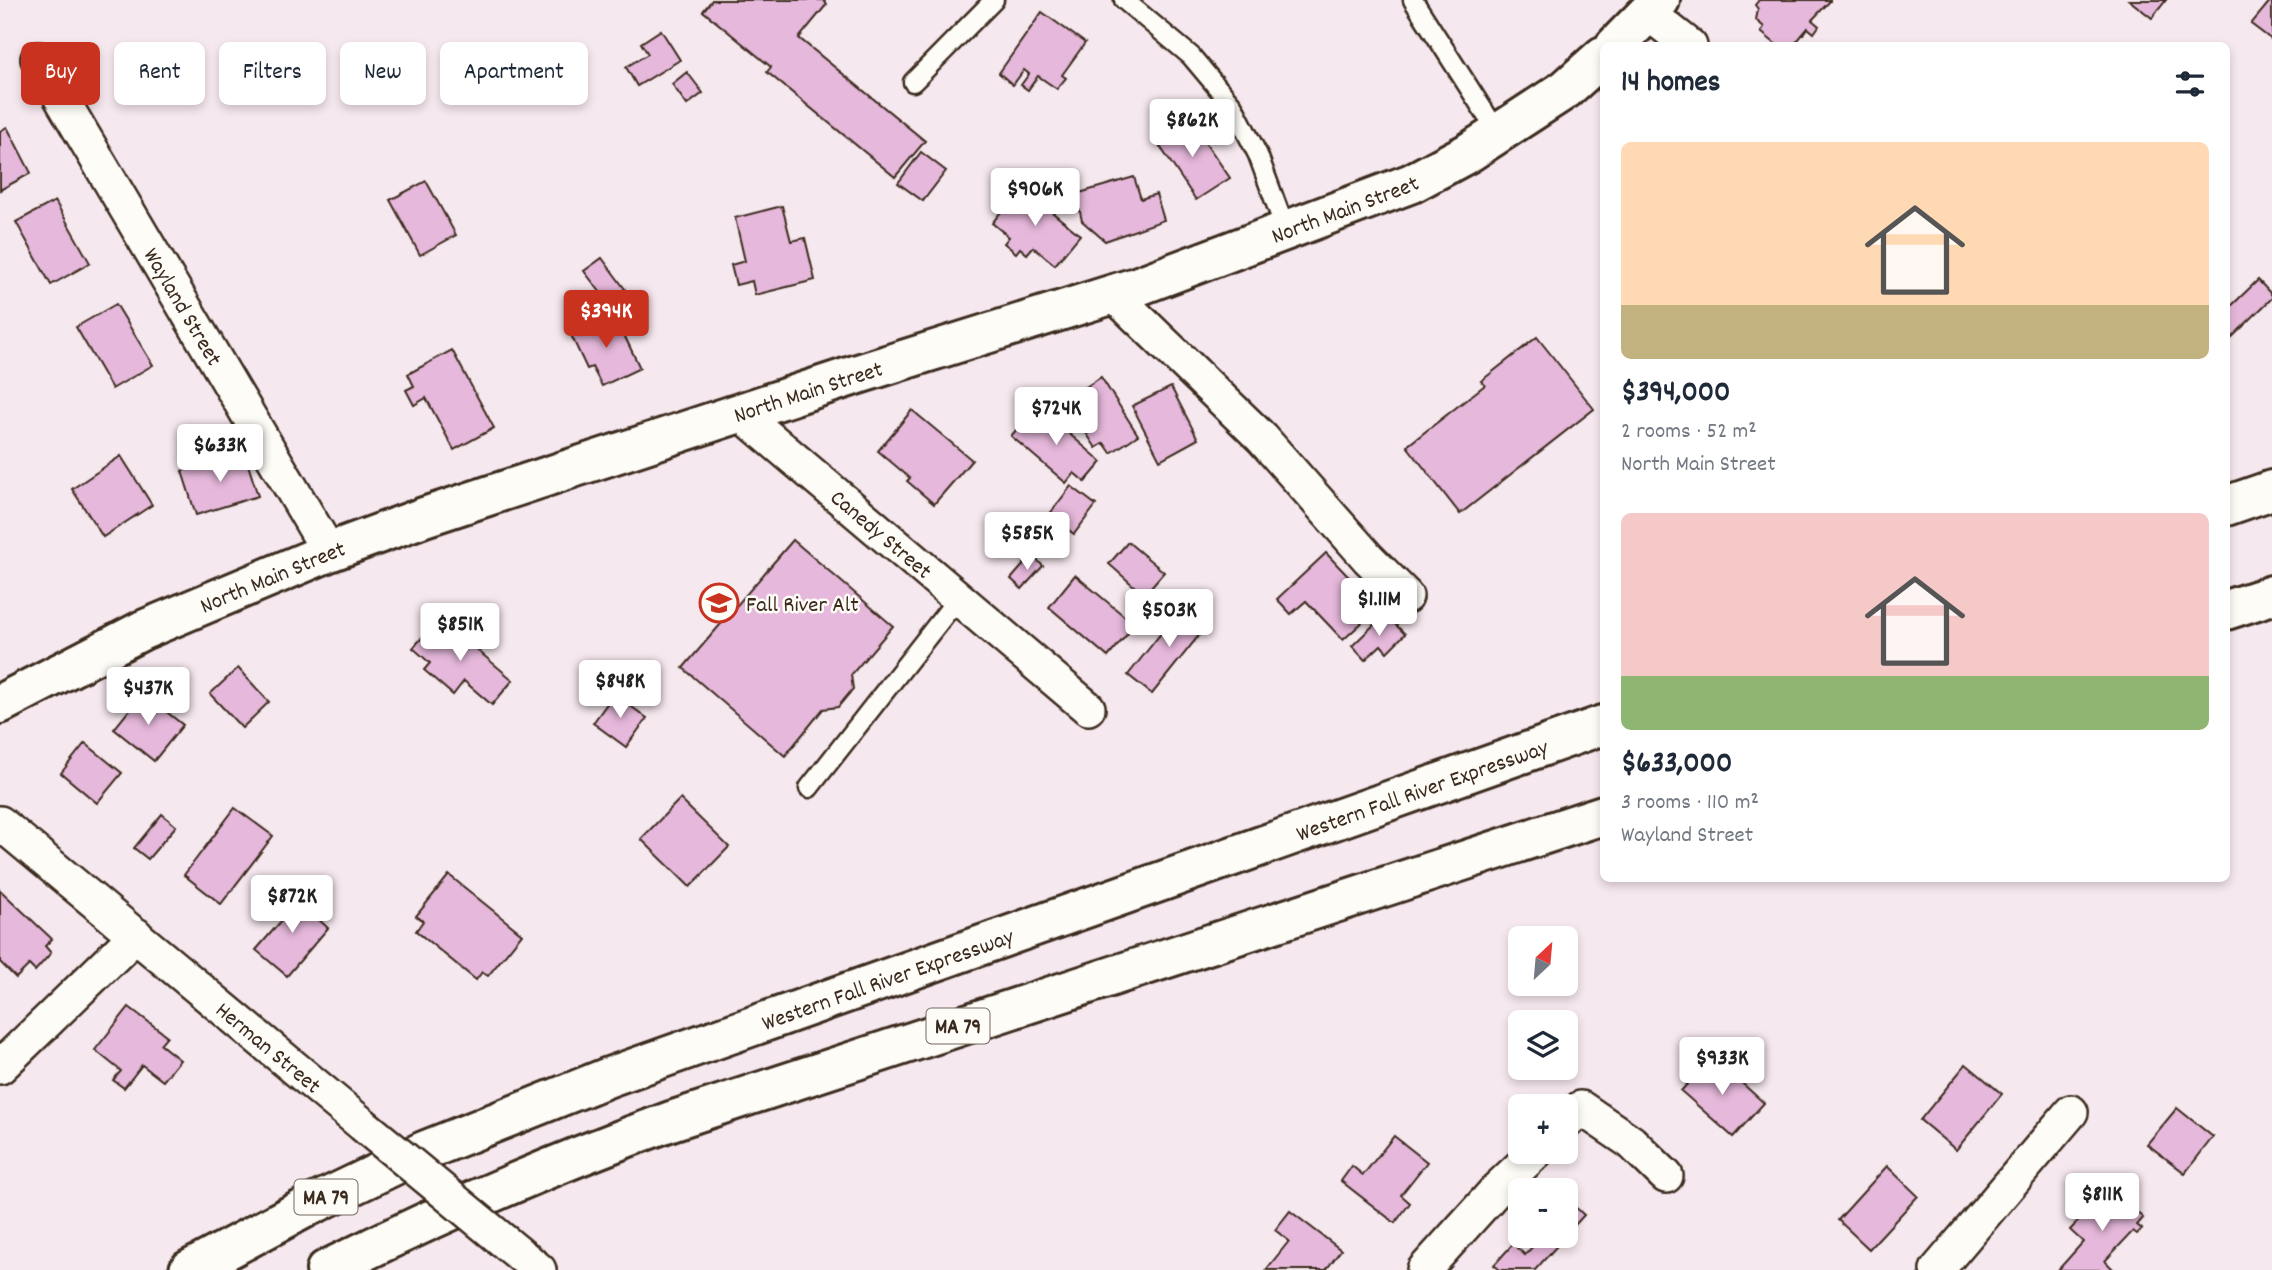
<!DOCTYPE html>
<html lang="en">
<head>
<meta charset="utf-8">
<style>
  :root { --surface:#fff; --page:#f6f6f7; --text:#1f2937; --muted:#747a83; --accent:#c8321e }
  body { margin:0; font-family:Dekko,sans-serif; background:var(--page); color:var(--text); height:100vh; display:flex; flex-direction:column; font-size:26px; white-space:nowrap }
  * { box-sizing:border-box; margin:0 }
  p { font-size:23px; color:var(--muted) }
  .icon { flex:none; width:38px; height:38px; fill:none; stroke:currentColor; stroke-width:2; stroke-linecap:round; stroke-linejoin:round }
  .map { position:relative; flex:1; overflow:hidden }
  .sheet { position:absolute; left:1600px; top:42px; width:630px; height:840px; display:flex; flex-direction:column; background:var(--surface); border-radius:10px; box-shadow:0 4px 10px #0003 }
  .sheet>* { flex:none }
  .hud { position:absolute; left:21px; top:42px; width:665px; height:63px; display:flex; gap:14px }
  .needle { width:46px; rotate:26deg }
  .buttons { position:absolute; left:1508px; top:926px; display:grid; gap:14px }
  .buttons a { display:grid; place-items:center; width:70px; height:70px; border-radius:10px; background:var(--surface); box-shadow:0 4px 10px #0003; font-size:35px }
  .price { position:absolute; translate:-50% -60px; padding:0 16px; border-radius:7px; background:#fff; color:#222; font-size:23px; line-height:46px; filter:drop-shadow(0 2px 4px #0008) }
  .price::after { content:''; position:absolute; left:50%; top:42px; width:21px; height:16px; margin-left:-10px; background:inherit; clip-path:polygon(0 0,100% 0,50% 100%) }
  .price.active { background:var(--accent); color:#fff }
  ul { padding:0; list-style:none }
  li { display:grid; align-content:center; gap:14px; height:371px; padding:0 21px }
  li span { display:grid; place-items:center; height:217px; border-radius:10px; color:#555 }
  li>.icon { margin-inline-start:auto }
  span .icon { width:126px; height:126px; fill:#fffc; stroke-width:1 }
  li b { font-size:30px }
  h2 { display:flex; justify-content:space-between; align-items:center; height:84px; padding:0 21px; font-size:30px }
  .pill { padding:0 24px; border-radius:10px; background:var(--surface); box-shadow:0 4px 10px #0003; font-size:24px; line-height:63px }
  .pill.active { background:var(--accent); color:#fff }
  .map>svg:first-child { display:block }
  .building { fill:#e6b8db; stroke:#3b2a1e; stroke-width:2 }
  .lines { fill:none; stroke-linecap:round; stroke-linejoin:round }
  .lane-casing { stroke:#3b2a1e; stroke-width:23 }
  .street-casing { stroke:#3b2a1e; stroke-width:38 }
  .secondary-casing { stroke:#3b2a1e; stroke-width:44 }
  .highway-casing { stroke:#3b2a1e; stroke-width:44 }
  .lane { stroke:#fdfcf7; stroke-width:18 }
  .street { stroke:#fdfcf7; stroke-width:33 }
  .secondary { stroke:#fdfcf7; stroke-width:38 }
  .highway { stroke:#fdfcf7; stroke-width:38 }
  .street-bridge-casing { stroke:#3b2a1e; stroke-width:38; stroke-linecap:butt }
  .street-bridge { stroke:#fdfcf7; stroke-width:33 }
  .labels { text-anchor:middle; stroke-width:5; stroke-linejoin:round; paint-order:stroke }
  .shield { fill:#fdfcf7; stroke:#75695f; stroke-width:2 }
  .shield-label { font-size:21px; font-weight:bold; fill:#3b2a1e }
  .street-label { font-size:23px; fill:#3b2a1e; stroke:#fdfcf7 }
  .poi-label { font-size:23px; fill:#3b2a1e; stroke:#fdfcf7; text-anchor:start }
</style>
</head>
<body>
<div class="map">
<svg width="2272" height="1270" viewBox="0 0 2272 1270">
  <rect width="100%" height="100%" fill="#f6e8ef"/>
  <filter id="ink" filterUnits="userSpaceOnUse"><feTurbulence type="fractalNoise" baseFrequency=".0143" numOctaves="2"/><feDisplacementMap in="SourceGraphic" scale="14" xChannelSelector="R" yChannelSelector="G"/><feConvolveMatrix kernelMatrix="1 2 1 2 8 2 1 2 1" color-interpolation-filters="sRGB"/></filter>
  <g filter="url(#ink)">
    <g class="building">
      <polygon points="712,0 823,0 827,4 799,38 925,141 895,177 767,72 771,67 703,11"/>
      <polygon points="1759,0 1830,0 1830,1 1812,20 1819,26 1814,33 1808,28 1793,46 1778,46 1761,32 1764,27 1756,20 1758,9 1755,5"/>
      <polygon points="2129,0 2166,0 2152,18"/>
      <polygon points="2271,0 2272,0 2272,40 2251,24"/>
      <polygon points="1042,12 1085,43 1062,75 1066,78 1057,89 1038,76 1028,90 1021,85 1029,74 1024,70 1013,85 999,73"/>
      <polygon points="661,30 680,60 637,86 626,67 648,54 641,43"/>
      <polygon points="687,72 703,93 687,105 672,84"/>
      <polygon points="1188,117 1230,178 1196,200 1155,139"/>
      <polygon points="7,127 31,173 0,190 0,131"/>
      <polygon points="921,152 946,171 923,201 898,183"/>
      <polygon points="1134,177 1141,199 1156,194 1164,220 1105,241 1082,221 1076,194"/>
      <polygon points="426,181 456,235 420,255 390,200"/>
      <polygon points="1021,187 1080,235 1055,265 1033,247 1027,254 1020,248 1016,253 1004,243 1009,237 992,223"/>
      <polygon points="55,201 90,263 51,285 16,222"/>
      <polygon points="782,206 791,241 805,238 815,280 755,295 752,281 736,285 731,265 745,261 735,218"/>
      <polygon points="602,258 625,289 608,302 584,271"/>
      <polygon points="2258,280 2272,295 2272,298 2226,343 2226,311"/>
      <polygon points="116,304 153,365 112,389 76,327"/>
      <polygon points="614,314 640,368 602,386 592,367 587,369 571,335"/>
      <polygon points="1537,337 1594,409 1460,514 1407,446 1485,385 1481,381"/>
      <polygon points="452,350 494,428 454,450 426,398 414,405 406,390 414,386 408,374"/>
      <polygon points="1101,377 1138,435 1111,453 1104,443 1096,448 1065,401"/>
      <polygon points="1171,387 1198,439 1160,460 1132,406"/>
      <polygon points="1037,406 1102,462 1085,482 1074,473 1066,483 1011,436"/>
      <polygon points="912,410 972,460 934,504 907,481 910,478 878,451"/>
      <polygon points="244,452 258,496 196,515 182,471"/>
      <polygon points="121,456 152,505 103,537 72,489"/>
      <polygon points="1071,486 1096,505 1074,534 1049,515"/>
      <polygon points="793,540 893,626 851,675 853,689 838,707 823,709 785,756 683,668"/>
      <polygon points="1128,542 1164,572 1144,595 1109,564"/>
      <polygon points="1326,553 1378,608 1343,640 1306,601 1291,614 1277,599"/>
      <polygon points="1032,555 1043,566 1022,589 1011,579"/>
      <polygon points="1075,575 1135,625 1108,657 1049,607"/>
      <polygon points="1185,603 1209,623 1152,694 1128,675"/>
      <polygon points="1385,614 1405,634 1387,652 1381,645 1365,660 1352,646"/>
      <polygon points="439,618 513,680 492,705 464,681 453,695 424,670 430,663 413,648"/>
      <polygon points="238,668 269,702 242,728 210,694"/>
      <polygon points="143,693 183,725 154,761 114,729"/>
      <polygon points="614,694 647,718 626,747 593,723"/>
      <polygon points="85,743 122,773 97,803 61,773"/>
      <polygon points="680,799 729,847 690,887 641,839"/>
      <polygon points="235,808 273,836 221,904 184,875"/>
      <polygon points="162,814 176,826 148,859 134,848"/>
      <polygon points="449,875 522,934 488,976 482,972 476,980 416,931 423,921 416,916"/>
      <polygon points="291,888 306,900 302,904 328,928 287,976 256,950 289,912 278,902"/>
      <polygon points="0,890 52,939 45,946 51,953 35,971 29,965 16,978 0,962"/>
      <polygon points="129,1007 167,1036 160,1044 180,1060 163,1081 142,1065 124,1088 113,1080 121,1071 95,1050"/>
      <polygon points="1712,1056 1764,1103 1733,1137 1681,1091"/>
      <polygon points="1966,1064 2002,1094 1956,1150 1920,1120"/>
      <polygon points="2177,1108 2213,1137 2185,1173 2147,1144"/>
      <polygon points="1394,1136 1427,1162 1401,1195 1410,1203 1395,1223 1341,1181 1352,1166 1363,1175"/>
      <polygon points="1887,1166 1918,1196 1869,1249 1838,1220"/>
      <polygon points="2110,1187 2143,1218 2137,1225 2142,1229 2137,1234 2133,1231 2105,1261 2114,1270 2058,1270 2083,1242 2070,1230"/>
      <polygon points="1571,1203 1584,1215 1566,1235 1566,1208"/>
      <polygon points="1290,1211 1341,1250 1326,1270 1266,1270 1289,1241 1275,1230"/>
      <polygon points="1542,1236 1566,1236 1535,1270 1500,1270 1494,1265 1513,1244 1525,1255"/>
    </g>
    <g class="lines">
      <defs>
        <g id="lane">
          <polyline points="1124,0 1191,56 1233,106 1258,155 1286,231"/>
          <polyline points="1413,0 1498,133"/>
          <polyline points="913,82 994,0"/>
          <polyline points="809,788 958,598"/>
        </g>
        <g id="street">
          <polyline points="1648,13 1690,46"/>
          <path id="s1" d="M38 59 329 552"/>
          <polyline points="1113,294 1262,438 1368,558 1406,596"/>
          <path id="s2" d="M740 413 1088 708"/>
          <path id="s3" d="M0 823 362 1124"/>
          <polyline points="0,1067 136,935"/>
          <polyline points="1566,1122 1581,1108 1631,1142 1666,1176"/>
          <polyline points="506,1243 539,1270"/>
          <polyline points="1424,1270 1499,1187 1536,1152"/>
          <polyline points="1937,1270 2071,1112"/>
        </g>
        <g id="secondary">
          <polyline points="1615,46 1660,0"/>
          <path id="s4" d="M0 704 143 630 329 552 424 517 855 375 1133 288 1412 183 1468 153 1566 89 1603 56"/>
        </g>
        <g id="highway">
          <polyline points="2226,506 2272,490"/>
          <polyline points="2226,610 2272,595"/>
          <path id="s5" d="M189 1270 305 1208 424 1151 609 1077 1603 725"/>
          <path d="M326 1270C438 1214 553 1164 671 1121L1603 815"/>
        </g>
      </defs>
      <use href="#lane" class="lane-casing"/>
      <use href="#street" class="street-casing"/>
      <use href="#secondary" class="secondary-casing"/>
      <use href="#highway" class="highway-casing"/>
      <use href="#lane" class="lane"/>
      <use href="#street" class="street"/>
      <use href="#secondary" class="secondary"/>
      <use href="#highway" class="highway"/>
      <defs>
        <polyline id="street-bridge" points="362,1124 506,1243"/>
      </defs>
      <use href="#street-bridge" class="street-bridge-casing"/>
      <use href="#street-bridge" class="street-bridge"/>
    </g>
  </g>
  <defs>
    <symbol id="school-ring" viewBox="-11 -11 22 22"><circle r="9.5" fill="#fdfcf7" stroke="#c8321e" stroke-width="1.5"/><path d="M0-5L7-2L0 1L-7-2ZM-4 1L0 2.5L4 1V4Q0 6-4 4Z" fill="#c8321e"/></symbol>
  </defs>
  <g fill-rule="evenodd">
    <use href="#school-ring" x="697" y="581" width="44" height="44"/>
  </g>
  <g class="labels">
    <g class="shield">
      <rect x="926.5" y="1008.5" width="63" height="35" rx="5"/>
      <rect x="294.5" y="1179.5" width="63" height="35" rx="5"/>
    </g>
    <g class="shield-label">
      <text x="958" y="1033">MA 79</text>
      <text x="326" y="1204">MA 79</text>
    </g>
    <g class="street-label">
      <text dy="8" stroke="none"><textPath href="#s4" startOffset="1435">North Main Street</textPath></text>
      <text dy="8" stroke="none"><textPath href="#s1" startOffset="287">Wayland Street</textPath></text>
      <text dy="8" stroke="none"><textPath href="#s4" startOffset="868">North Main Street</textPath></text>
      <text dy="8" stroke="none"><textPath href="#s2" startOffset="186">Canedy Street</textPath></text>
      <text dy="8" stroke="none"><textPath href="#s4" startOffset="301">North Main Street</textPath></text>
      <text dy="8" stroke="none"><textPath href="#s5" startOffset="1325">Western Fall River Expressway</textPath></text>
      <text dy="8" stroke="none"><textPath href="#s5" startOffset="758">Western Fall River Expressway</textPath></text>
      <text dy="8" stroke="none"><textPath href="#s3" startOffset="350">Herman Street</textPath></text>
    </g>
    <g class="poi-label">
      <text x="746" y="611">Fall River Alt</text>
    </g>
  </g>
</svg>
<div class="buttons">
<a><svg class="needle" viewBox="-14 -14 28 28"><path d="M0-13l5 13h-10z" fill="#e53935"/><path d="M0 13l5-13h-10z" fill="#747a83"/></svg></a>
<a><svg class="icon" aria-label="layers" viewBox="0 0 24 24"><path d="M12 4l9 5-9 5-9-5zM3 14l9 5 9-5"/></svg></a>
<a>+</a>
<a>−</a>
</div>
<b class="price" style="left:1192px;top:159px">$862K</b>
<b class="price" style="left:1035px;top:228px">$906K</b>
<b class="price active" style="left:606px;top:350px">$394K</b>
<b class="price" style="left:1056px;top:447px">$724K</b>
<b class="price" style="left:220px;top:484px">$633K</b>
<b class="price" style="left:1027px;top:572px">$585K</b>
<b class="price" style="left:1379px;top:638px">$1.11M</b>
<b class="price" style="left:1169px;top:649px">$503K</b>
<b class="price" style="left:460px;top:663px">$851K</b>
<b class="price" style="left:620px;top:720px">$848K</b>
<b class="price" style="left:148px;top:727px">$437K</b>
<b class="price" style="left:292px;top:935px">$872K</b>
<b class="price" style="left:1722px;top:1097px">$933K</b>
<b class="price" style="left:2102px;top:1233px">$811K</b>
<div class="hud">
<a class="pill active">Buy</a>
<a class="pill">Rent</a>
<a class="pill">Filters</a>
<a class="pill">New</a>
<a class="pill">Apartment</a>
</div>
<section class="sheet">
<h2>14 homes<svg class="icon" aria-label="filters" viewBox="0 0 24 24"><path d="M4 7h16M4 17h16"/><circle cx="9" cy="7" r="2"/><circle cx="15" cy="17" r="2"/></svg></h2>
<ul>
<li><span style="background:linear-gradient(#ffd9b3 75%,#c2b280 0)"><svg class="icon" aria-label="home" viewBox="0 0 24 24"><path d="M3 11l9-7 9 7M6 9v11h12V9"/></svg></span><div><b>$394,000</b><p>2 rooms · 52 m²</p><p>North Main Street</p></div></li>
<li><span style="background:linear-gradient(#f6c9c9 75%,#8fb573 0)"><svg class="icon" aria-label="home" viewBox="0 0 24 24"><path d="M3 11l9-7 9 7M6 9v11h12V9"/></svg></span><div><b>$633,000</b><p>3 rooms · 110 m²</p><p>Wayland Street</p></div></li>
</ul>
</section>
</div>
</body>
</html>
